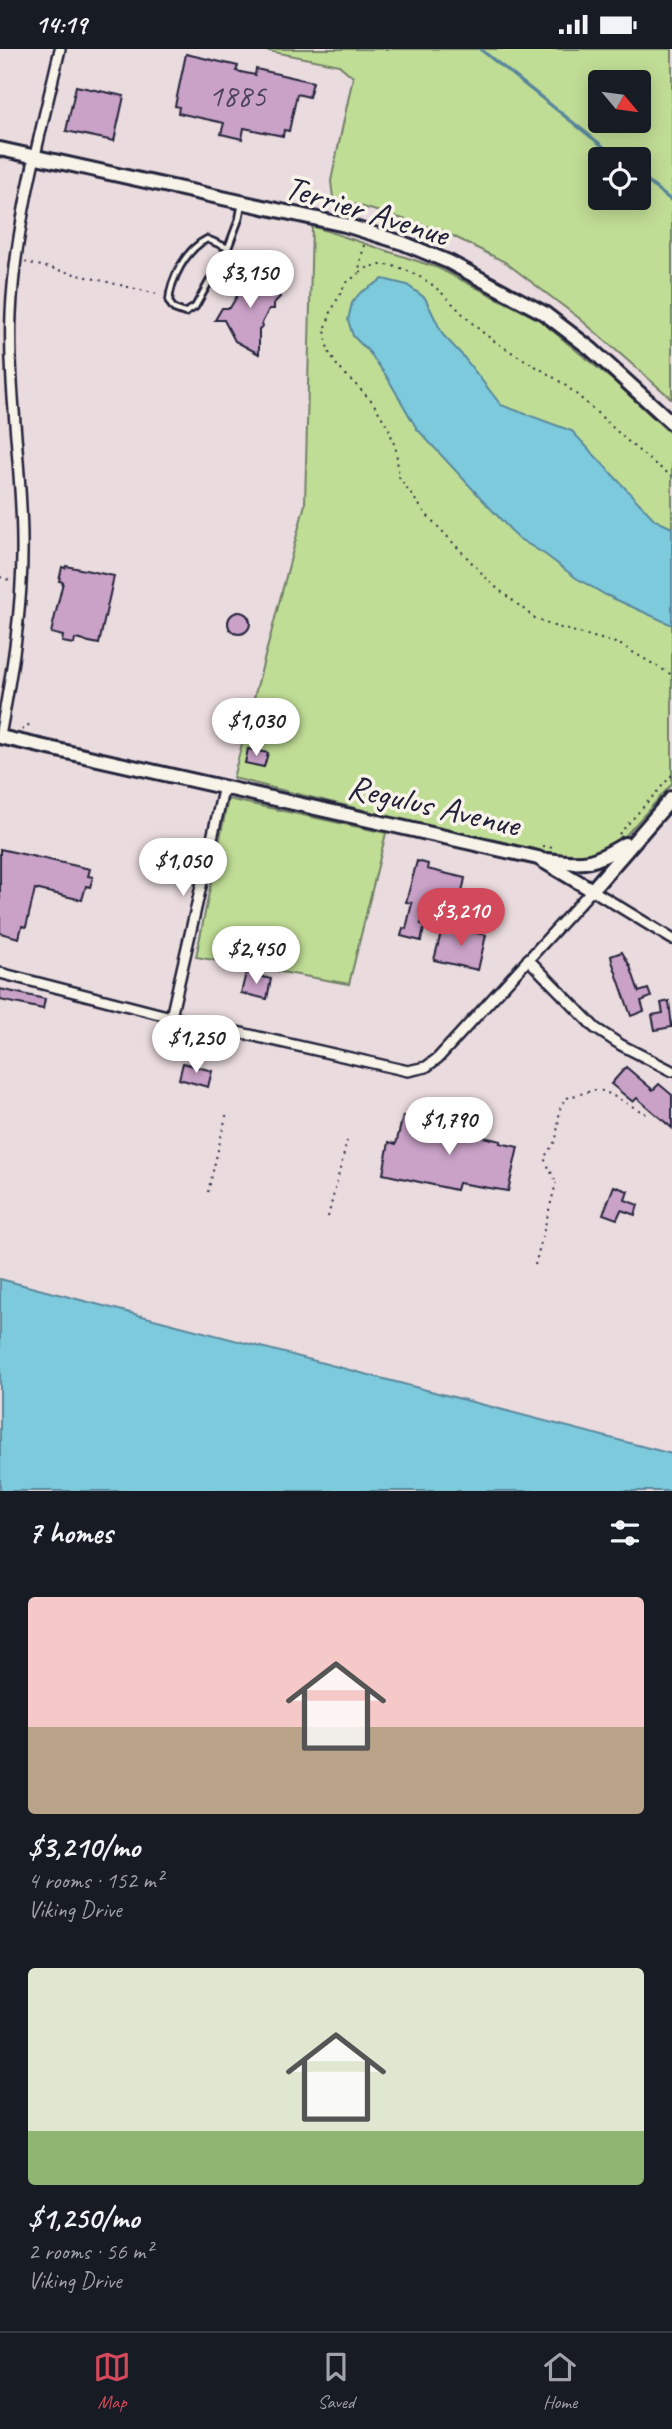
<!DOCTYPE html>
<html lang="en">
<head>
<meta charset="utf-8">
<style>
  :root { --surface:#171b24; --page:#242831; --text:#f1f3f6; --muted:#9ea1a6; --line:#363941; --accent:#d1495b }
  body { margin:0; font-family:Caveat,sans-serif; background:var(--page); color:var(--text); height:100vh; display:flex; flex-direction:column; font-size:26px; white-space:nowrap }
  * { box-sizing:border-box; margin:0 }
  p { font-size:23px; color:var(--muted) }
  .icon { flex:none; width:38px; height:38px; fill:none; stroke:currentColor; stroke-width:2; stroke-linecap:round; stroke-linejoin:round }
  .map { position:relative; height:1442px; overflow:hidden }
  .panel { display:flex; flex-direction:column; background:var(--surface); flex:1 }
  .panel>* { flex:none }
  .needle { width:46px; rotate:119deg }
  .controls { position:absolute; left:588px; top:21px; display:grid; gap:14px }
  .controls a { display:grid; place-items:center; width:63px; height:63px; border-radius:7px; background:var(--surface); box-shadow:0 4px 18px #0003; font-size:35px }
  .price { position:absolute; translate:-50% -60px; padding:0 16px; border-radius:24px; background:#fff; color:#222; font-size:23px; line-height:46px; filter:drop-shadow(0 2px 4px #0008) }
  .price::after { content:''; position:absolute; left:50%; top:42px; width:21px; height:16px; margin-left:-10px; background:inherit; clip-path:polygon(0 0,100% 0,50% 100%) }
  .price.on { background:var(--accent); color:#fff }
  ul { padding:0; list-style:none }
  li { display:grid; align-content:center; gap:14px; height:371px; padding:0 28px }
  li span { display:grid; place-items:center; height:217px; border-radius:7px; color:#555 }
  li>.icon { margin-inline-start:auto }
  span .icon { width:126px; height:126px; fill:#fffc; stroke-width:1 }
  li b { font-size:30px }
  h2 { display:flex; justify-content:space-between; align-items:center; height:84px; padding:0 28px; font-size:30px }
  .status { display:flex; justify-content:space-between; align-items:center; height:49px; padding:0 35px; background:var(--surface); direction:ltr }
  .status svg { height:19px; fill:currentColor }
  .tab-bar { display:flex; justify-content:space-around; align-items:center; height:98px; border-top:2px solid var(--line); background:var(--surface); font-size:19px; color:var(--muted) }
  .tab-bar a { display:grid; justify-items:center; gap:4px }
  .tab-bar .on { color:var(--accent) }
  .map>svg:first-child { display:block }
  .green { fill:#c0dd95; stroke:#718068; stroke-width:2; fill-rule:evenodd }
  .water { fill:#7dcadc; stroke:#59879c; stroke-width:2 }
  .lines { fill:none; stroke-linecap:round; stroke-linejoin:round }
  .stream { stroke:#59879c; stroke-width:3.5 }
  .building { fill:#caa2c8; stroke:#22223b; stroke-width:2 }
  .lane-casing { stroke:#22223b; stroke-width:10 }
  .street-casing { stroke:#22223b; stroke-width:14 }
  .secondary-casing { stroke:#22223b; stroke-width:18 }
  .path { stroke:#22223b; stroke-width:2; stroke-dasharray:2 5; stroke-linecap:butt }
  .lane { stroke:#f7f3e8; stroke-width:4.5 }
  .street { stroke:#f7f3e8; stroke-width:9 }
  .secondary { stroke:#f7f3e8; stroke-width:12 }
  .labels { text-anchor:middle; stroke-width:7; stroke-linejoin:round; paint-order:stroke }
  .number-label { font-size:32px; fill:#4c425e }
  .street-label { font-size:35px; fill:#22223b; stroke:#f7f3e8 }
</style>
</head>
<body>
<div class="status"><b>14:19</b><svg viewBox="0 0 49 12"><path d="M0 12V9h3v3zM5 12V6h3v6zM10 12V3h3v9zM15 12V0h3v12zM26 1h20v11H26zM47 4h2v5h-2z"/></svg></div>
<div class="map">
<svg width="672" height="1442" viewBox="0 0 672 1442">
  <rect width="100%" height="100%" fill="#eadbde"/>
  <filter id="ink" filterUnits="userSpaceOnUse"><feTurbulence type="fractalNoise" baseFrequency=".0143" numOctaves="2"/><feDisplacementMap in="SourceGraphic" scale="14" xChannelSelector="R" yChannelSelector="G"/><feConvolveMatrix kernelMatrix="1 2 1 2 8 2 1 2 1" color-interpolation-filters="sRGB"/></filter>
  <g filter="url(#ink)">
    <g class="green">
      <path d="M259 0H672V350L579 269 505 213 443 182 333 149 331 132 353 28 339 16ZM600 33H639V72H600ZM600 110H639V149H600Z"/>
      <polygon points="312,177 438,219 538,270 616,334 672,386 672,735 626,786 592,808 560,809 233,729 305,455"/>
      <polygon points="228,750 386,784 349,935 196,908"/>
    </g>
    <g class="water">
      <polygon points="383,230 407,236 425,249 443,286 462,306 501,356 572,382 655,471 672,479 672,576 606,546 576,529 546,506 518,489 417,380 387,328 369,303 353,287 348,271 352,254 360,244"/>
      <polygon points="0,1230 672,1405 672,1442 0,1442"/>
    </g>
    <g class="lines">
      <g class="stream">
        <polyline points="480,0 619,110"/>
        <polyline points="639,126 672,152"/>
      </g>
    </g>
    <g class="building">
      <polygon points="186,5 238,17 236,22 255,26 256,20 313,33 309,48 297,45 289,82 284,81 283,87 244,79 242,90 221,85 224,74 178,64 179,58 175,57"/>
      <polygon points="76,37 124,47 114,92 66,82"/>
      <polygon points="244,221 248,228 273,228 274,242 280,248 274,254 274,260 269,260 262,274 263,277 259,280 259,305 235,292 224,271 215,271 222,259 230,259 241,240 237,234"/>
      <polygon points="66,517 114,527 99,595 75,590 74,595 62,593 63,587 51,584 63,533 59,532 62,518 65,519"/>
      <circle cx="239" cy="574" r="11"/>
      <polygon points="248,700 268,704 264,718 245,714"/>
      <polygon points="0,800 90,820 88,827 93,828 90,838 86,837 82,851 35,840 26,878 22,877 19,889 0,884"/>
      <polygon points="417,812 428,815 427,820 465,829 458,864 425,857 421,875 425,876 421,892 401,887 403,879 406,880 412,854 406,853"/>
      <polygon points="453,879 486,886 478,921 434,911 442,880 452,882"/>
      <polygon points="622,903 630,917 639,943 648,940 651,948 641,952 644,962 631,967 612,912 611,907"/>
      <polygon points="246,924 271,930 267,950 241,944"/>
      <polygon points="0,940 45,950 43,960 0,951"/>
      <polygon points="669,952 672,978 655,981 652,966 663,964 661,954"/>
      <polygon points="183,1014 212,1022 208,1038 179,1030"/>
      <polygon points="626,1018 653,1041 659,1035 672,1046 672,1079 637,1049 633,1053 611,1035"/>
      <polygon points="403,1067 440,1075 446,1077 446,1080 501,1092 500,1094 518,1098 508,1142 458,1134 456,1141 383,1125 389,1093 396,1095"/>
      <polygon points="614,1137 628,1142 625,1151 638,1156 635,1166 621,1161 617,1170 603,1165"/>
    </g>
    <g class="lines">
      <defs>
        <path id="lane" d="M228 199 195 258 185 264 174 260 169 253C170 231 186 200 207 190L228 199 239 170 242 154"/>
        <g id="street">
          <path d="M0 687C12 623 23 558 22 493 22 417 8 342 11 265 15 176 40 87 60 0"/>
          <polyline points="528,910 595,979 621,996 672,1022"/>
          <polyline points="0,924 171,968 408,1022 426,1018 438,1009 592,841 672,890"/>
          <polyline points="171,968 224,737"/>
        </g>
        <g id="secondary">
          <polyline points="0,100 345,176 403,194 449,213 544,264 591,300 672,374"/>
          <polyline points="0,688 538,809 592,841 672,749"/>
          <path d="M547 811C586 816 592 815 625 795"/>
        </g>
      </defs>
      <use href="#lane" class="lane-casing"/>
      <use href="#street" class="street-casing"/>
      <use href="#secondary" class="secondary-casing"/>
      <g class="path">
        <polyline points="364,196 358,225 345,235 331,263 325,281 328,302 338,318 372,352 389,380 396,401 399,428 404,436 426,465 493,536 536,570 550,576 619,595 672,626"/>
        <polyline points="25,213 157,245"/>
        <path d="M360 223C378 210 401 217 420 228 444 241 459 264 480 281 507 304 542 318 570 340 605 369 634 402 672 427"/>
        <polyline points="0,528 12,532"/>
        <polyline points="22,681 31,674"/>
        <polyline points="619,785 672,726"/>
        <polyline points="543,797 553,799"/>
        <polyline points="555,1131 544,1109 556,1091 560,1060 564,1051 569,1048 595,1041 604,1042 650,1067"/>
        <polyline points="208,1143 227,1063"/>
        <polyline points="328,1168 347,1092"/>
        <polyline points="535,1216 556,1134"/>
      </g>
      <use href="#lane" class="lane"/>
      <use href="#street" class="street"/>
      <use href="#secondary" class="secondary"/>
    </g>
  </g>
  <g class="labels">
    <g class="number-label">
      <text x="237" y="57">1885</text>
    </g>
    <g class="street-label">
      <text transform="translate(367 161) rotate(17)" y="12">Terrier Avenue</text>
      <text transform="translate(434 756) rotate(13)" y="12">Regulus Avenue</text>
    </g>
  </g>
</svg>
<div class="controls">
<a><svg class="needle" viewBox="-14 -14 28 28"><path d="M0-13l5 13h-10z" fill="#e53935"/><path d="M0 13l5-13h-10z" fill="#9ea1a6"/></svg></a>
<a><svg class="icon" aria-label="locate" viewBox="0 0 24 24"><circle cx="12" cy="12" r="6"/><path d="M12 2v4M12 18v4M2 12h4M18 12h4"/></svg></a>
</div>
<b class="price" style="left:250px;top:261px">$3,150</b>
<b class="price" style="left:256px;top:709px">$1,030</b>
<b class="price" style="left:183px;top:849px">$1,050</b>
<b class="price on" style="left:461px;top:899px">$3,210</b>
<b class="price" style="left:256px;top:937px">$2,450</b>
<b class="price" style="left:196px;top:1026px">$1,250</b>
<b class="price" style="left:449px;top:1108px">$1,790</b>
</div>
<section class="panel">
<h2>7 homes<svg class="icon" aria-label="filters" viewBox="0 0 24 24"><path d="M4 7h16M4 17h16"/><circle cx="9" cy="7" r="2"/><circle cx="15" cy="17" r="2"/></svg></h2>
<ul>
<li><span style="background:linear-gradient(#f6c9c9 60%,#b9a48a 0)"><svg class="icon" aria-label="home" viewBox="0 0 24 24"><path d="M3 11l9-7 9 7M6 9v11h12V9"/></svg></span><div><b>$3,210/mo</b><p>4 rooms · 152 m²</p><p>Viking Drive</p></div></li>
<li><span style="background:linear-gradient(#dfe7d0 75%,#8fb573 0)"><svg class="icon" aria-label="home" viewBox="0 0 24 24"><path d="M3 11l9-7 9 7M6 9v11h12V9"/></svg></span><div><b>$1,250/mo</b><p>2 rooms · 56 m²</p><p>Viking Drive</p></div></li>
</ul>
</section>
<nav class="tab-bar">
<a class="on"><svg class="icon" aria-label="map" viewBox="0 0 24 24"><path d="M3 6l6-2 6 2 6-2v14l-6 2-6-2-6 2zM9 4v14M15 6v14"/></svg>Map</a>
<a><svg class="icon" aria-label="saved" viewBox="0 0 24 24"><path d="M7 4h10v16l-5-4-5 4z"/></svg>Saved</a>
<a><svg class="icon" aria-label="home" viewBox="0 0 24 24"><path d="M3 11l9-7 9 7M6 9v11h12V9"/></svg>Home</a>
</nav>
</body>
</html>
